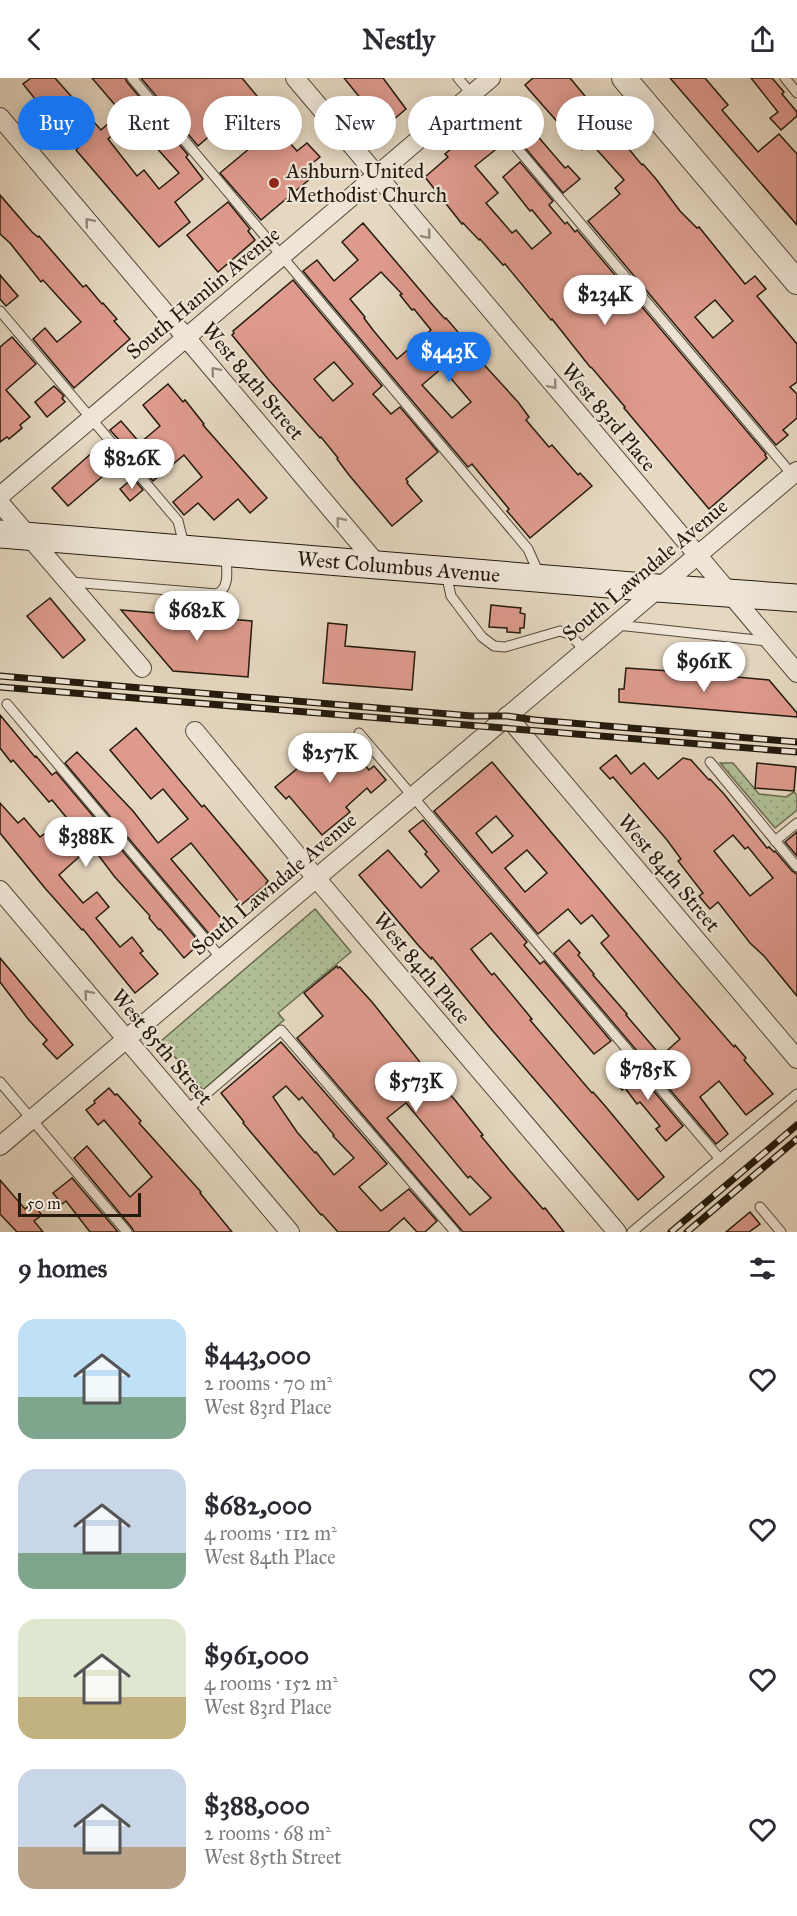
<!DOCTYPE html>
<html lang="en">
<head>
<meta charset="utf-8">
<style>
  :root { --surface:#fff; --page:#f2f2f3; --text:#2b2b33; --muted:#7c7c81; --accent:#1a73e8 }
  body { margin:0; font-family:"IM FELL Great Primer",serif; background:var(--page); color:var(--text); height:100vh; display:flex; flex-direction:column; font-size:22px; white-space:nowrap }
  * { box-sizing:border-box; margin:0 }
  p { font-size:20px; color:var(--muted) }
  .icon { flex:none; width:33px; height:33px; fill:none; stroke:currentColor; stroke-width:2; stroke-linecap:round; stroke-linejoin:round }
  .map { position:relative; height:1154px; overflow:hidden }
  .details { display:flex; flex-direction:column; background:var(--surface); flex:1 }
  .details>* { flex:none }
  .guide { position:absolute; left:18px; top:18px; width:762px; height:54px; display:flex; gap:12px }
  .scale { position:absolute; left:18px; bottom:15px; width:123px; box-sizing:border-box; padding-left:6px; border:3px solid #241a0d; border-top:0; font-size:16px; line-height:21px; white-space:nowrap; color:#241a0d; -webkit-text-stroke:4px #eee5d6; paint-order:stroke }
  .price { position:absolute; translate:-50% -51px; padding:0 14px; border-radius:21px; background:#fff; color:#222; font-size:20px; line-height:39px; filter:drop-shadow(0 2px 3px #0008) }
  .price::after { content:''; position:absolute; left:50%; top:36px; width:18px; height:14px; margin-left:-9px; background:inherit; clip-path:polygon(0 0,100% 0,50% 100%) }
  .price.active { background:var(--accent); color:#fff }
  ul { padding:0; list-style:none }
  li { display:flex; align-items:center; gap:18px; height:150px; padding:0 18px }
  li span { display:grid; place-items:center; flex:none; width:168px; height:120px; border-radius:18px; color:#555 }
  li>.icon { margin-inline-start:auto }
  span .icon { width:72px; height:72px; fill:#fffc; stroke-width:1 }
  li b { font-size:26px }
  h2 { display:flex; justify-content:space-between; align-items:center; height:72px; padding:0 18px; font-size:26px }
  .pill { padding:0 21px; border-radius:27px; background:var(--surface); box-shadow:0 3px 15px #0003; font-size:21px; line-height:54px }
  .pill.active { background:var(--accent); color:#fff }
  header { display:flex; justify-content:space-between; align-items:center; height:78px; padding:0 18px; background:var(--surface); font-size:27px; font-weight:700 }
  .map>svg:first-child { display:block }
  .grass { fill:url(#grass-dots); stroke:#6a6c52; stroke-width:1.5 }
  .building { fill:#de9a8d; stroke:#241a0d; stroke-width:1.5; fill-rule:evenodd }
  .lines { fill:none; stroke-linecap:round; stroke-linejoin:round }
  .service-casing { stroke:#54493a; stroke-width:11 }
  .minor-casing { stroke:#54493a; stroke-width:20 }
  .tertiary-casing { stroke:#54493a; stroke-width:26 }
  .secondary-casing { stroke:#241a0d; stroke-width:29 }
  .service { stroke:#eee5d6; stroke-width:9 }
  .minor { stroke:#eee5d6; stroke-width:18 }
  .tertiary { stroke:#eee5d6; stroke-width:24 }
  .secondary { stroke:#eee5d6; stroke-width:27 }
  .rail-casing { stroke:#241a0d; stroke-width:7 }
  .rail { stroke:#eee5d6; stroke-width:4.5; stroke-dasharray:14; stroke-linecap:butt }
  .oneway { stroke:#938a7c }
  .poi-dot { fill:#8f2418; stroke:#eee5d6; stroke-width:2 }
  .labels { text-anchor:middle; stroke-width:4.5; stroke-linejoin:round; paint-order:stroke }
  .poi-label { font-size:21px; fill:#241a0d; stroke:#eee5d6; text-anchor:start }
  .street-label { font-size:21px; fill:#241a0d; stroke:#eee5d6 }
</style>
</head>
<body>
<header><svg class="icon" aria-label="back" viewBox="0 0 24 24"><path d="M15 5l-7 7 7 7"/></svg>Nestly<svg class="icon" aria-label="share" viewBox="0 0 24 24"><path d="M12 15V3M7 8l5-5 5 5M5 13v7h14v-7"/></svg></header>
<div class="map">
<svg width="797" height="1154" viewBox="0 0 797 1154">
  <defs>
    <pattern id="grass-dots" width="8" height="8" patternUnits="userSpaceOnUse" patternTransform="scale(1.5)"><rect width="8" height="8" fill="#b0bf96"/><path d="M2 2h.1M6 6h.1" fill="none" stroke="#97a480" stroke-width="1.8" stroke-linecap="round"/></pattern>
  </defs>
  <rect width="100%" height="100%" fill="#e5d7c0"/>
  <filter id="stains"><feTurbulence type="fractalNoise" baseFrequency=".00333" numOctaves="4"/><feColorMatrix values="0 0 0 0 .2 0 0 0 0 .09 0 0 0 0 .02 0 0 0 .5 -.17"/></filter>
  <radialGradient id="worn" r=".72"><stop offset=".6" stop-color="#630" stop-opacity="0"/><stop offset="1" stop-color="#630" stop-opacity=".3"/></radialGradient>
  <g class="grass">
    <polygon points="720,685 733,685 759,716 786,719 794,714 797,717 797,732 775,750"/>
    <polygon points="315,831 351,874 278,935 284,942 203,1012 161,963"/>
  </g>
  <g class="building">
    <path d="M31 0H55L101 52 121 34 92 0H125L127 4 188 77 186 79 203 101 175 124 190 144 159 169 76 72 79 69 62 49 61 50 44 32 23 6ZM130 44 135 50 137 48 179 95 159 111 144 92 137 98 108 61Z"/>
    <polygon points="141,0 242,0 282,48 279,50 280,54 297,73 307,65 320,79 310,87 317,95 261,142 220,95 250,70 241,60 250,53 235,34 211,53 213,55 198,68"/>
    <polygon points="344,0 383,0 406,31 386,48 383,48"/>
    <path d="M533 0H570L642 87 643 86 656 101 680 133 697 150 699 149 745 206 755 198 766 211 757 218 797 266V304L790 309 797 316V340L783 352 788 357 776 367 588 143 620 116 615 110 624 102 590 64 582 72 525 7ZM715 222 733 243 713 260 695 239Z"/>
    <polygon points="670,0 705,0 728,27 722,32 758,74 779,56 797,76 797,147"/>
    <polygon points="751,0 772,0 784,14 782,16 797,34 797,38 781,52 770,40 778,34"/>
    <polygon points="504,19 565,90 568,88 580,101 563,115 491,29"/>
    <polygon points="490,48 504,65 475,88 498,115 486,125 512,155 516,152 532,171 551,155 532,132 530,133 503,99 520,84 553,123 549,127 565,146 567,144 575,154 577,152 766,376 765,377 767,380 709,431 624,330 625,329 592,290 590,289 552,241 551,242 505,186 503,187 480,161 479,162 463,145 462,146 425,99 448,79 445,76 460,63 465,69"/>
    <polygon points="0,117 32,154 38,159 39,158 83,209 86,207 102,226 103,225 117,241 114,243 130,261 74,310 33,261 45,250 57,264 81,244 43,202 41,204 10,165 0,156"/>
    <polygon points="228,124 250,151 248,153 255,162 218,194 187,157"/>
    <path d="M363 145 431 225 445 241 446 240 469 267 467 268 518 324 529 339 526 342 549 369 552 367 578 397 580 395 592 408 530 460 507 433 509 431 472 386 468 389 457 376 303 193 317 182 334 203 358 182 342 164ZM381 194 402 216 400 217 412 232 414 231 431 252 397 281 373 252 364 240 365 239 350 221ZM442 290 471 324 452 340 422 307Z"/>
    <polygon points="0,197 18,218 6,228 0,221"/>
    <path d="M293 202 382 308 373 316 391 336 400 329 438 374 406 401 408 404 407 405 422 423 392 448 349 397 337 381 338 380 321 359 320 360 268 301 232 257 234 255 233 253ZM334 284 353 306 333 323 314 301Z"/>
    <polygon points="12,259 36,286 6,312 30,339 20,347 22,350 9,361 7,359 0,364 0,269"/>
    <polygon points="168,306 183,324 185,322 204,346 203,347 267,420 250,435 238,421 214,442 198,425 184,437 173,424 202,399 184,377 153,403 143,391 145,390 110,352 121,343 140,365 160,348 143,327"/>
    <polygon points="54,308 64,318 62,320 65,324 47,339 35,324"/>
    <polygon points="94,373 110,392 68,428 52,410"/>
    <polygon points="133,400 143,412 130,423 120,411"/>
    <polygon points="50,520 85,562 63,580 27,538"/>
    <polygon points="491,527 521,530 520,535 525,536 524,550 520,550 520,555 507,554 507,550 489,549"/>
    <polygon points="121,532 252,543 248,599 173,593"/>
    <polygon points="328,545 347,547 345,568 415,574 412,612 323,605"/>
    <polygon points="626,590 670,593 670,596 704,599 704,596 769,602 797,635 797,639 619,624 619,611 624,611"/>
    <polygon points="0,637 35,679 36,678 52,697 56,694 200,865 184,880 160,851 159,852 149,840 150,838 114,798 93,770 90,769 59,797 83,825 97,814 109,829 96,840 120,869 132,859 143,873 140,875 158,896 135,915 83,851 82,852 44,809 0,755 0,725 18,745 24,740 40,759 44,756 59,774 80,756 52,722 49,724 13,682 11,684 0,670"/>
    <polygon points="136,650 202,729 204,727 268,803 266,805 267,806 241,827 191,765 171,781 225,845 210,857 65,685 77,674 133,733 158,765 188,741 163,711 151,721 110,672"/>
    <polygon points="339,656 369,692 374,688 386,702 371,715 367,710 346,729 350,734 322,757 289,718 286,721 275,709"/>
    <path d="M616 677 631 696 644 685 658 701 683 680 691 682 709 702 710 701 724 716 767 770 769 769 774 774 775 773 792 793 797 796V918L764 878 750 865 718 824 710 831 699 818 703 815 678 783 681 781 667 762 613 699 610 701 600 690ZM733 757 745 771 748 769 773 800 750 818 714 773Z"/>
    <path d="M492 684 674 900 734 969 735 967 746 980 744 982 773 1016 746 1037 719 1003 700 1019 728 1056 716 1066 554 875 569 862 580 875 578 877 594 896 593 897 627 936 626 937 661 978 680 961 601 865 609 858 592 837 581 846 568 831 538 856 434 733ZM496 738 513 758 492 775 476 755ZM527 772 547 795 525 814 505 790Z"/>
    <polygon points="757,685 796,689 794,713 755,710"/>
    <polygon points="423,742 527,864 524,867 540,886 544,883 611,963 594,976 491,855 471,871 490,895 492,897 494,895 532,941 530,942 592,1015 593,1014 606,1029 664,1099 638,1122 492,952 446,896 432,879 431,881 418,867 359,797 388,772 421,810 439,793 425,776 427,774 409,753"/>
    <polygon points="797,754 797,778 785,764"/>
    <polygon points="0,880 73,967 57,981 43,966 47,962 28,941 0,904"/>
    <path d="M337 888 338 890 340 889 372 924 423 988 424 987 455 1022 483 1057 481 1058 510 1093 543 1131 545 1130 564 1154H463L297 960 323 938 304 915ZM406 1025 468 1100 470 1098 491 1120 470 1137 387 1040Z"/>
    <path d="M281 964 387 1086 359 1109 381 1133 409 1111 437 1143 425 1154H417L404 1140 388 1154H338L322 1136 321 1137 243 1045 244 1044 221 1015ZM286 1008 299 1022 302 1019 334 1057 333 1058 354 1080 334 1097 316 1074 315 1075 297 1054 273 1019Z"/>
    <polygon points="630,985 683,1048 666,1063 656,1051 660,1048 640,1024 637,1026 625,1010 622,1012 612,1000"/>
    <polygon points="109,1010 115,1017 117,1016 141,1043 139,1045 201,1114 200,1115 232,1154 134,1154 132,1150 74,1080 87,1068 130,1119 152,1099 104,1042 98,1047 86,1032 95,1025 94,1023"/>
    <polygon points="72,1100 118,1154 90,1154 66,1123 62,1126 53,1115"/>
    <polygon points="0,1102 25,1131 32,1125 42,1137 34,1143 43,1154 17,1154 0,1136"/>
    <polygon points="750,1134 760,1146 749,1154 726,1154"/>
  </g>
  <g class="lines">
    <defs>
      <g id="service">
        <polyline points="132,0 528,471 539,496"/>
        <polyline points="458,0 795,400"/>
        <polyline points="785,0 797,15"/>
        <polyline points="0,233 178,443 184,467"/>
        <polyline points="446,495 451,518 482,559 494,568 505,569 560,553 569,556 585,572"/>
        <path d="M71 504 217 516C231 509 226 490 226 477"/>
        <polyline points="617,547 767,563"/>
        <polyline points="7,626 221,880"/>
        <polyline points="359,655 720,1081"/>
        <polyline points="710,684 797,789"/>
        <polyline points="775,763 797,745"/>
        <polyline points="0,1004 127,1154"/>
        <polyline points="186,1033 281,952 455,1154"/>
        <polyline points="760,1129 781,1154"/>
        <polyline points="632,1154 797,1016"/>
      </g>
      <g id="minor">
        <polyline points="295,0 797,595"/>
        <polyline points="0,39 378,487"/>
        <polyline points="0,418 491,0"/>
        <polyline points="0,425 142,590"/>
        <polyline points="507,638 797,981"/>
        <polyline points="195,653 316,800 617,1154"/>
        <polyline points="0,812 290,1154"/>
        <polyline points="0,1068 797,393"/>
      </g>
      <polyline id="tertiary" points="624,0 797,204"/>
      <g id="secondary">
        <path id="s1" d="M0 456 657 510 797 520"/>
      </g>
    </defs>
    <use href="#service" class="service-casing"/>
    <use href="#minor" class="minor-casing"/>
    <use href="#tertiary" class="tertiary-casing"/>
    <use href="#secondary" class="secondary-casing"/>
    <use href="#service" class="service"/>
    <use href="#minor" class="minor"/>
    <use href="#tertiary" class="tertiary"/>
    <use href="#secondary" class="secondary"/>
    <defs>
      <g id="rail">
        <polyline points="0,598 472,638 507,638 535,642 797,664"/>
        <polyline points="0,609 797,674"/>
        <polyline points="671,1154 797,1047"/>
        <polyline points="687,1154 797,1061"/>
      </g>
    </defs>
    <use href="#rail" class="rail-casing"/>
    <use href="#rail" class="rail"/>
  </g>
  <defs><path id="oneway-chevron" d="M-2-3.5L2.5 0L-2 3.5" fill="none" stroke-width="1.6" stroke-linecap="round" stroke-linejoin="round" transform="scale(1.5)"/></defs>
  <g class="oneway">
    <use href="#oneway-chevron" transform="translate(89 144) rotate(-130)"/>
    <use href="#oneway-chevron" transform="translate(427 157) rotate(50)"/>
    <use href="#oneway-chevron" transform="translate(215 293) rotate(-130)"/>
    <use href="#oneway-chevron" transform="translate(553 307) rotate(50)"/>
    <use href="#oneway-chevron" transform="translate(340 443) rotate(-130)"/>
    <use href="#oneway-chevron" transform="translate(88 916) rotate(-130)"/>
  </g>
  <circle class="poi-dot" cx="274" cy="105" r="6"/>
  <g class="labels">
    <g class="poi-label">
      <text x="286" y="100">Ashburn United<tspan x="286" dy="24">Methodist Church</tspan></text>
    </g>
    <g class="street-label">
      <text transform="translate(203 215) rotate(-40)" y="7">South Hamlin Avenue</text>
      <text transform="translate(253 303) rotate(50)" y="7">West 84th Street</text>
      <text transform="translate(609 339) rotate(50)" y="7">West 83rd Place</text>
      <text dy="7" stroke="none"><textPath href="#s1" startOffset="400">West Columbus Avenue</textPath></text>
      <text transform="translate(645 492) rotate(-40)" y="7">South Lawndale Avenue</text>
      <text transform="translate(669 795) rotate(50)" y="7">West 84th Street</text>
      <text transform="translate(274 806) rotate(-40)" y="7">South Lawndale Avenue</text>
      <text transform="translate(422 890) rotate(50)" y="7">West 84th Place</text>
      <text transform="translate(162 969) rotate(50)" y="7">West 85th Street</text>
    </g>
  </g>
  <rect width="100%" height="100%" filter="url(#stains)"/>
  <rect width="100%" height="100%" fill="url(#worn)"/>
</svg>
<div class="scale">50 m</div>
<b class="price" style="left:605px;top:248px">$234K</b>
<b class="price active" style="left:449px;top:305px">$443K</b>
<b class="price" style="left:132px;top:412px">$826K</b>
<b class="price" style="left:197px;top:564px">$682K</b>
<b class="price" style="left:704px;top:615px">$961K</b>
<b class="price" style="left:330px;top:706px">$257K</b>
<b class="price" style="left:86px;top:790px">$388K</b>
<b class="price" style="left:648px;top:1023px">$785K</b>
<b class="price" style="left:416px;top:1035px">$573K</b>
<div class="guide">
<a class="pill active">Buy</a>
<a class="pill">Rent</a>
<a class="pill">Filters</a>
<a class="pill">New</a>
<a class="pill">Apartment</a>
<a class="pill">House</a>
</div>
</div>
<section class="details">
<h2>9 homes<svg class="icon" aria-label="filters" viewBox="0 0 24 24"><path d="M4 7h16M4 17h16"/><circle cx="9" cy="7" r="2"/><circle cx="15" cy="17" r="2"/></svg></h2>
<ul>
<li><span style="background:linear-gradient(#bfe0f5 65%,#7fa58c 0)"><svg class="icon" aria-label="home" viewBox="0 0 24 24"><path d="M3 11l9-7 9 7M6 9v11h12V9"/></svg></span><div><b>$443,000</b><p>2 rooms · 70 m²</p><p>West 83rd Place</p></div><svg class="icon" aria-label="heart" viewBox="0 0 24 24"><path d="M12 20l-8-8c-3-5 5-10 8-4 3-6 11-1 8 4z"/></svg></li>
<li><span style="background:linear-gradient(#c9d6e8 70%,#7fa58c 0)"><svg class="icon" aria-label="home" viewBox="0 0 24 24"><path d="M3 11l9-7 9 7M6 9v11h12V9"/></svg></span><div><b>$682,000</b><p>4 rooms · 112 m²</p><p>West 84th Place</p></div><svg class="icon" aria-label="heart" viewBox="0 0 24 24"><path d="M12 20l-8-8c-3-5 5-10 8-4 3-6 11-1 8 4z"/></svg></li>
<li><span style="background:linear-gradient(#dfe7d0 65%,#c2b280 0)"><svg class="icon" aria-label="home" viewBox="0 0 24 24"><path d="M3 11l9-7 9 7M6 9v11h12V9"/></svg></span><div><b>$961,000</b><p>4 rooms · 152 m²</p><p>West 83rd Place</p></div><svg class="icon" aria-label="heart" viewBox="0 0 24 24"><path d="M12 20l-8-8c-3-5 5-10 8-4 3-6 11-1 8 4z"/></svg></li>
<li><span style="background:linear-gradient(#c9d6e8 65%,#b9a48a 0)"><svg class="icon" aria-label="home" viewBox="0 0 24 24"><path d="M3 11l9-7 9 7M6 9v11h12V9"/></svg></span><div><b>$388,000</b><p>2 rooms · 68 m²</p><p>West 85th Street</p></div><svg class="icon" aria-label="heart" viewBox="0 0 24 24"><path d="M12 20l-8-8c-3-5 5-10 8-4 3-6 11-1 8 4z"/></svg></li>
</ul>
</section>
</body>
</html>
